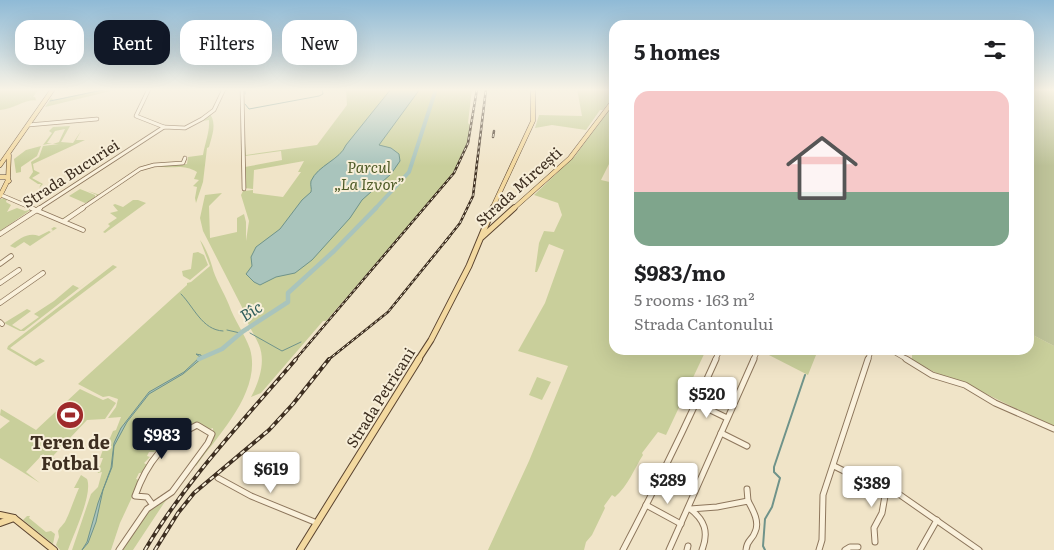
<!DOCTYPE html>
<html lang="en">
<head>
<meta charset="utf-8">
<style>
  :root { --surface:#fff; --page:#f2f2f2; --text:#202124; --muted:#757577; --accent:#111827 }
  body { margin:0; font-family:Literata,serif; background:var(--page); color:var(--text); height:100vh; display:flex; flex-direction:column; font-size:19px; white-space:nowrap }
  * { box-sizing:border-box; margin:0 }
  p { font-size:16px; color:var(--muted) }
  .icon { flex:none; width:28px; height:28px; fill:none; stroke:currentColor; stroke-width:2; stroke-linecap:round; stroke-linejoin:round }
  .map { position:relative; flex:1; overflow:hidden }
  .drawer { position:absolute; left:609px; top:20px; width:425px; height:335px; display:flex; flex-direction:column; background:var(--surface); border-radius:15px; box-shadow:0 5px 20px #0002 }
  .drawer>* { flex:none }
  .hud { position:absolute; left:15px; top:20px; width:475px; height:45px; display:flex; gap:10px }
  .price { position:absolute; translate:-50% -42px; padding:0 11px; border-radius:5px; background:#fff; color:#222; font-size:16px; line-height:32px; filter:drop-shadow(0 1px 2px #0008) }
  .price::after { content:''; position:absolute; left:50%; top:30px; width:15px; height:11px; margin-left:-8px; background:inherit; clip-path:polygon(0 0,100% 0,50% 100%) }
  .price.current { background:var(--accent); color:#fff }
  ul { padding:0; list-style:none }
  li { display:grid; align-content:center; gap:10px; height:265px; padding:0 25px }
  li span { display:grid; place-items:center; height:155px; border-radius:15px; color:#555 }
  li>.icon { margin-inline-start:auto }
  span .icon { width:90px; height:90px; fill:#fffc; stroke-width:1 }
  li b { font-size:21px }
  h2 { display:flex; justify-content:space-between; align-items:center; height:60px; padding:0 25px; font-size:21px }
  .pill { padding:0 18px; border-radius:15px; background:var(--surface); box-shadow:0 5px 20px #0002; font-size:18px; line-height:45px }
  .pill.current { background:var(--accent); color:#fff }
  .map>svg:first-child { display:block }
  .green { fill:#c9cf9b }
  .cemetery { fill:#bfc49a }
  .water { fill:#a9c4bc; stroke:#6f938a }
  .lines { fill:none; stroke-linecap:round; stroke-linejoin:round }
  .stream-far1 { stroke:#6f938a; stroke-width:1 }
  .stream { stroke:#6f938a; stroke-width:2 }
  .river-far1 { stroke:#a9c4bc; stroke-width:4 }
  .river { stroke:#a9c4bc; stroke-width:4.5 }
  .minor-far2-casing { stroke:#8d765c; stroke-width:4.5 }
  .minor-far1-casing { stroke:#8d765c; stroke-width:5.5 }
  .minor-casing { stroke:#8d765c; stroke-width:7 }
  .major-far2-casing { stroke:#5b4430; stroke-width:5 }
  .major-far1-casing { stroke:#5b4430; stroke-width:7 }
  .major-casing { stroke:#5b4430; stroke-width:8 }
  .minor-far2 { stroke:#faf1dc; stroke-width:3 }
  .minor-far1 { stroke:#faf1dc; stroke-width:4 }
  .minor { stroke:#faf1dc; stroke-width:5 }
  .major-far2 { stroke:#f3d9a0; stroke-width:4 }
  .major-far1 { stroke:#f3d9a0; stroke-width:5 }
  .major { stroke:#f3d9a0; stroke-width:6 }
  .rail-far1-casing { stroke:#3d2e20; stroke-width:2.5 }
  .rail-casing { stroke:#3d2e20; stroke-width:4 }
  .rail-far1 { stroke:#f7eed8; stroke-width:1; stroke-dasharray:3; stroke-linecap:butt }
  .rail { stroke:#f7eed8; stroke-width:2; stroke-dasharray:5; stroke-linecap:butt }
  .labels { text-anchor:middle; stroke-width:4; stroke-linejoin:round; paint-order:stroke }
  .park-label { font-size:15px; font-style:italic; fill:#4d5a26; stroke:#f7eed8 }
  .street-label { font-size:15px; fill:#3d2e20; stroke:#f7eed8 }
  .water-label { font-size:16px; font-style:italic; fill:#2f5d5a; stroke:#f7eed8 }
  .near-poi-label { font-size:18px; font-weight:bold; fill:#3d2e20; stroke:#f7eed8 }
</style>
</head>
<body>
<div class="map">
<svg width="1054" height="550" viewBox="0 0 1054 550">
  <rect width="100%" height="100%" fill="#f0e4c8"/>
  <g class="green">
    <path d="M0 89H39L33 97H29H35L37 103 36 100C22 100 14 109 0 110Z"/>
    <polygon points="103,89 119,89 45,107 51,98 54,100"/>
    <path d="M346 89H472L468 123 472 127C468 147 459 164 447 181L326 321H323L261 393 251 397C259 382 266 362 259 345 254 333 247 325 245 313L203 231 200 218 205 195 222 193 209 206 210 238 237 232V218L244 214 246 222V241L249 221 241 195 243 191 253 190V193L283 197 301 172H298L304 161 254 170 253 189 245 188V167L282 160 281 151 245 156 244 132 246 155 317 145 347 105Z"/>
    <polygon points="577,89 614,89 614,96 603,110 600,110 586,130 552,125 535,128 539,115 582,116"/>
    <path d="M614 103V160H611L601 180 614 183V350H706L666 435 658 432 642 453 643 455C634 469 628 486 615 497L612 495 604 506 605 508 592 535 586 542 584 550H488L529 461 568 366 518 351 545 303 564 250 549 244 537 272H535L539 243 544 231 554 232 562 215 558 203 534 195 575 156Z"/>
    <path d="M210 114C217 124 212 136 209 147L207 148 203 182 196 203 195 198 197 187 193 186 199 180 194 179 197 172C182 163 172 170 158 166L187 164 188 157 203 155C205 143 210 131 209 120L202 121Z"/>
    <polygon points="70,126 61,142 73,143 81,131 76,140 85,140 33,164 34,170 40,173 32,178 43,184 39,188 41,184 38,184 29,178 33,172 31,162 39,157 43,146 59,144 53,144 59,142 65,129 55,131 47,143 52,143 43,145 52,133 49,131 53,127"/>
    <polygon points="41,146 37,156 21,167 21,172 16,173 14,159 26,150"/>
    <polygon points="80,189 95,195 95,198 97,195 88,191 100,195 64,219 63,218 89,202 85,203 69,196"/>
    <polygon points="4,198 7,199 6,202 11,205 7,212 17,208 25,211 29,210 29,211 0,231 0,199"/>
    <polygon points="133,200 138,200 146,203 105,233 103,232 110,226 108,224 117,218 110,213 118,211 113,205 115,204 123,207"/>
    <path d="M54 227 57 228 30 246 24 242 15 248 10 246C19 239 28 232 39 236L49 231 51 232 53 230 51 229Z"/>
    <path d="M200 240C205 246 210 259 212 266 215 279 224 292 229 305 234 320 245 334 250 349 262 391 219 434 196 466L194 465C201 454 214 442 213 428L207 430 199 422 182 430 154 452H149L147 456 150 457 144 463 147 465 144 473H139L136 479 140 480 120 523 111 550H72L91 494 98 487 102 472 98 473 96 467 100 466 103 458H100L107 438H110L113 431 116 430 121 417 108 418 116 407 118 399 109 396 103 397 78 384 187 285V283L191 282 210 266Z"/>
    <polygon points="198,252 204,255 208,265 190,280 183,276 182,271 191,269 193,253"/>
    <polygon points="113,265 117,267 10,348 34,362 40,358 45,361 36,366 7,349 8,346"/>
    <polygon points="92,278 24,331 20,331 4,323 27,309 31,311 12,325 21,330 39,317 34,314 54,301 73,285 79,288"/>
    <polygon points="1029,333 1054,346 1054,427 960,381 940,375 912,360 912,350 1029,350"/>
    <polygon points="768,350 818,350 808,375 767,354"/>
    <polygon points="537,377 551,382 542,400 529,395"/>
    <polygon points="80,389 103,400 108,398 116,403 105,419 87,420 52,457 59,460 48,471 42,470 54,462 43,454 26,472 40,483 0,458 0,429 10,421 0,415 1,409 36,430"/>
    <path d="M81 475 87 479C93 494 74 533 68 550H60L56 545 59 537 58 531C60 527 63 525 65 522 70 512 73 502 79 488H74Z"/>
    <polygon points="179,486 164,503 133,550 121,550 151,508"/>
    <polygon points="27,516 30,516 29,518 46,532 51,531 55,534 53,544 23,520"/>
  </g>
  <polygon class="cemetery" points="1029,89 1054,89 1054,346 1029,333"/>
  <g class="water">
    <path d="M391 89H420L379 145 391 148 399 154 400 161 391 174 362 200 350 218 312 260 295 273 276 277 260 285 254 282 246 274 252 266 251 257 256 247 280 229 302 200 311 192C312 188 310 186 311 181 318 165 340 160 346 145Z"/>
    <polygon points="196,354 201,355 202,358 183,374 149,394 127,422 114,446 112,467 103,490 96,522 88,543 82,550 87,542 98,503 111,468 114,443 121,428 149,392 184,372 200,357"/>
  </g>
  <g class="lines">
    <g class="stream-far1">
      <polyline points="245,89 245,94"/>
      <polyline points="432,89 436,91"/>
      <polyline points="50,101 108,89"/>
      <polyline points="245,104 249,109 319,96 323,94 322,89"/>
      <path d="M181 294C194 307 202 330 223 331"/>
      <polyline points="247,328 248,330"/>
      <polyline points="227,330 240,333"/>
      <polyline points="250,333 282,351 301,342"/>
    </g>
    <polyline class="stream" points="765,550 763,546 765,519 772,507 780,478 774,472 774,467 805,375"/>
    <polyline class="river-far1" points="375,209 409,172 436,89"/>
    <polyline class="river" points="199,359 222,349 242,332 288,302 288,293 334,251 376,208"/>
    <defs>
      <g id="minor-far2">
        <polyline points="149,89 136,116 164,127"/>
        <polyline points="242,89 244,189"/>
        <polyline points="28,125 97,119"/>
        <polyline points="1,195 34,209"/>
        <polyline points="38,209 164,127 185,128 202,119 214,110 224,89"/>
        <polyline points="81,209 140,169 154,165 183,163 185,158"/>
      </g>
      <g id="minor-far1">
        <polyline points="31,208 83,230"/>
        <polyline points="64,221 83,208"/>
        <polyline points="0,234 40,208"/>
        <polyline points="0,264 11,256"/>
        <polyline points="0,283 19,270"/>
        <polyline points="0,303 43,273"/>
        <polyline points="0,322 2,324"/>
        <polyline points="891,350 908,360"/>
        <polyline points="715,360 720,350"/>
        <polyline points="753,360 758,350"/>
        <polyline points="868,360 871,350"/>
      </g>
      <g id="minor">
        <polyline points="906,359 932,375 965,385 995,403 1054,429"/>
        <polyline points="696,403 727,418"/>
        <polyline points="721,433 747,446"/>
        <polyline points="834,466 870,484 893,490 979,550"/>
        <polyline points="218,478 251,496 317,523"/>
        <polyline points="747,489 748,501"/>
        <polyline points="646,505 681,524"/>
        <path d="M689 508C705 520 709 532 702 550"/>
        <path d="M690 509 717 507 748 501C753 510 760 522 755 532 752 541 747 539 746 550"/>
        <polyline points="875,542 874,528 882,513 885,496 893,490"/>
        <path d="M119 550 147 509 172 492 208 443 212 434 197 425C164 441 147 462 135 496L147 497 152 504"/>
        <path d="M623 550C656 487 687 424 716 359"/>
        <polyline points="669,550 754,359"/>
        <polyline points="687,550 688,546"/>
        <polyline points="819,550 822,540 823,495 868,359"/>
        <polyline points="845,550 850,547 858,547"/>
        <polyline points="920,550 937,520"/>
      </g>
      <g id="major-far2">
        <polyline points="0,165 53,89"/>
        <polyline points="0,177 6,177 9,181"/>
        <polyline points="0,196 8,180 9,155"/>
        <polyline points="492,209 533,121 533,89"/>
        <polyline points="513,209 570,158 614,100"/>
      </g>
      <g id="major-far1">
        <polyline points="482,237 514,208"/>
        <polyline points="418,360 431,340 469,266 493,208"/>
      </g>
      <g id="major">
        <polyline points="0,515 14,518 54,550"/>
        <polyline points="0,523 14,518"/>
        <polyline points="300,550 419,359"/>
      </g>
    </defs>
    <use href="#minor-far2" class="minor-far2-casing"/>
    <use href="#minor-far1" class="minor-far1-casing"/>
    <use href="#minor" class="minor-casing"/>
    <use href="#major-far2" class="major-far2-casing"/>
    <use href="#major-far1" class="major-far1-casing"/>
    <use href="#major" class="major-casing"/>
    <use href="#minor-far2" class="minor-far2"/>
    <use href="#minor-far1" class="minor-far1"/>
    <use href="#minor" class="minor"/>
    <use href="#major-far2" class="major-far2"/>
    <use href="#major-far1" class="major-far1"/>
    <use href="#major" class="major"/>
    <defs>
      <g id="rail-far1">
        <polyline points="493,137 494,131"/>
        <polyline points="445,242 460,223 473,196 486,89"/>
        <polyline points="295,360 454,173 468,143 477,89"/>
        <polyline points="328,360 388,312 449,237"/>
      </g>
      <g id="rail">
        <path d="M145 550C186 480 243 421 296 359"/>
        <polyline points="155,550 178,513 194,493 269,430 293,404 329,359"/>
      </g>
    </defs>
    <use href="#rail-far1" class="rail-far1-casing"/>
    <use href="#rail" class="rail-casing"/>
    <use href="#rail-far1" class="rail-far1"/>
    <use href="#rail" class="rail"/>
  </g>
  <linearGradient id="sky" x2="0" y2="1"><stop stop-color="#8fbad6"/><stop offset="0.54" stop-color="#f8f3e6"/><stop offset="1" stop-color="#f8f3e6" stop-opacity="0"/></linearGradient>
  <rect width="1054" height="166" fill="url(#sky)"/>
  <defs>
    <symbol id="stadium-disc" viewBox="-11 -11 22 22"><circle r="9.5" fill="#9e2a2b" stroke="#f7eed8"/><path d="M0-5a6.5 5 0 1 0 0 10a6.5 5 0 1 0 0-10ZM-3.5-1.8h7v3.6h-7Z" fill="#fff"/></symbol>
  </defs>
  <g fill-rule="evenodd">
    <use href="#stadium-disc" x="54" y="399" width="32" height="32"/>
  </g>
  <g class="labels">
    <g class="park-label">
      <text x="369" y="173">Parcul<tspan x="369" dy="17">„La Izvor”</tspan></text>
    </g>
    <g class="street-label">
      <text transform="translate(71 174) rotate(-33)" y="5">Strada Bucuriei</text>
      <text transform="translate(519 187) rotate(-42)" y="5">Strada Mircești</text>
      <text transform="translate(381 398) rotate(-58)" y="5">Strada Petricani</text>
    </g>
    <g class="water-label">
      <text transform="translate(251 311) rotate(-33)" y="6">Bîc</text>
    </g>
    <g class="near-poi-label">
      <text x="70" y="449">Teren de<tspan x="70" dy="21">Fotbal</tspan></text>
    </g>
  </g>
</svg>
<b class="price" style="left:707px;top:419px">$520</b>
<b class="price current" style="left:162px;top:460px">$983</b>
<b class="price" style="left:271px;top:494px">$619</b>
<b class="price" style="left:668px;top:505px">$289</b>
<b class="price" style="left:872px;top:508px">$389</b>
<div class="hud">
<a class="pill">Buy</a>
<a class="pill current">Rent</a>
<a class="pill">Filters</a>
<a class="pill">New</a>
</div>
<section class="drawer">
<h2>5 homes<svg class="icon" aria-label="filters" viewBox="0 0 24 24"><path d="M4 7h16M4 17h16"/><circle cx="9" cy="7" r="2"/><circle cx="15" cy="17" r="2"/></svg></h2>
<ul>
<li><span style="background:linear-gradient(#f6c9c9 65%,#7fa58c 0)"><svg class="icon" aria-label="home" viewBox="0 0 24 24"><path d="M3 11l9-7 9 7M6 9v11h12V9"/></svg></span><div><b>$983/mo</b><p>5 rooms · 163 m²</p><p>Strada Cantonului</p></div></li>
</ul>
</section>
</div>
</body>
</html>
